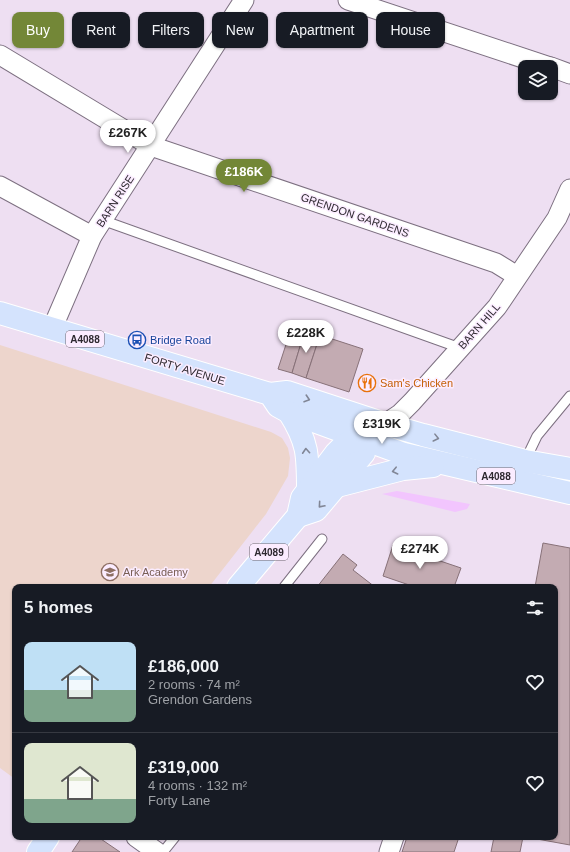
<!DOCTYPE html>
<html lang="en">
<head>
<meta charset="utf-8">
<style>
  :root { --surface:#171b24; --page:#242831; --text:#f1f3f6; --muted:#9ea1a6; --line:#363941; --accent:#738737 }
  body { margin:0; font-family:Arial,sans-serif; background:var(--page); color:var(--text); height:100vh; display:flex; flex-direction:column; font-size:15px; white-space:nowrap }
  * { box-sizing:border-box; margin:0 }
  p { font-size:13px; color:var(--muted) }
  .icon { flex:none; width:22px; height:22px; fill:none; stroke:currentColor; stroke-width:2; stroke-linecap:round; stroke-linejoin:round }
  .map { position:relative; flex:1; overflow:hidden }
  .drawer { position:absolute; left:12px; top:584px; width:546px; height:256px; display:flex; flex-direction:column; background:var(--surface); border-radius:8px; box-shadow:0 1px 3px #0004 }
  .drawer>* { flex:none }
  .guide { position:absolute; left:12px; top:12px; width:546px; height:36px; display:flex; gap:8px }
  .tools { position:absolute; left:518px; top:60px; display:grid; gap:8px }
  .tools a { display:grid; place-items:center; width:40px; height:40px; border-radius:8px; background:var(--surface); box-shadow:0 1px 3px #0004; font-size:20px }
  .price { position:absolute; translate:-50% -34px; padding:0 9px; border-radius:14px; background:#fff; color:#222; font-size:13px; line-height:26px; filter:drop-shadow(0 1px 2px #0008) }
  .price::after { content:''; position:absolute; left:50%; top:24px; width:12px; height:9px; margin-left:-6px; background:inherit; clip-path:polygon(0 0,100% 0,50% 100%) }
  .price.current { background:var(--accent); color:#fff }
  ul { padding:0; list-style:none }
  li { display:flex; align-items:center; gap:12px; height:100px; padding:0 12px }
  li+li { border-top:1px solid var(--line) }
  li span { display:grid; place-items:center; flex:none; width:112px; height:80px; border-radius:8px; color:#555 }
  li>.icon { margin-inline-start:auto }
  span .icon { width:48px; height:48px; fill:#fffc; stroke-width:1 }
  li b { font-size:17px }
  h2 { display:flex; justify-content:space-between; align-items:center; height:48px; padding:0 12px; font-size:17px }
  .pill { padding:0 14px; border-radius:8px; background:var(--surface); box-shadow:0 1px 3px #0004; font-size:14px; line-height:36px }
  .pill.current { background:var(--accent); color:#fff }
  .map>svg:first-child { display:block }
  .education { fill:#edd5cc }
  .green { fill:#f2c5fe }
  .building { fill:#c3abb2; stroke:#877178 }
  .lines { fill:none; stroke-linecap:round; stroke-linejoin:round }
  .lane-casing { stroke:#7d7081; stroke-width:11 }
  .street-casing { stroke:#7d7081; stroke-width:21 }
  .primary-casing { stroke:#fff; stroke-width:24 }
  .lane { stroke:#fff; stroke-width:9 }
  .street { stroke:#fff; stroke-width:19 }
  .primary { stroke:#d4e3fd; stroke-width:22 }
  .oneway { stroke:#818696 }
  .labels { text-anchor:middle; stroke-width:3; stroke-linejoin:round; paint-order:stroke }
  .shield { fill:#fbecff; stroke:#6c646e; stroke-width:1 }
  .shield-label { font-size:10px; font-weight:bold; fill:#2e2930 }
  .street-label { font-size:11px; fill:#2e2930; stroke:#fbecff }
  .transit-label { font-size:11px; fill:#164399; stroke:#fbecff; text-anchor:start }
  .food-label { font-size:11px; fill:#c56008; stroke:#fbecff; text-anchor:start }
  .education-label { font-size:11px; fill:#785e54; stroke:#fbecff; text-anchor:start }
</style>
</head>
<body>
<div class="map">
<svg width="570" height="852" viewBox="0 0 570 852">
  <rect width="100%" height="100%" fill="#eedff2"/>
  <polygon class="education" points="0,345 271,432 282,438 288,448 290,458 288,476 266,514 209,587 15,587 15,779 0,768"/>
  <polygon class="green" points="397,491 470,504 467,509 455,512 382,494"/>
  <g class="building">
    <polygon points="292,326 305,330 292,373 278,369"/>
    <polygon points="305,330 320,335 306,378 292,373"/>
    <polygon points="320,335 363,349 349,392 306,378"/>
    <polygon points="543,543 570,548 570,845 526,837 555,837 555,587 535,587"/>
    <polygon points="393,545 461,568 454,587 415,587 383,576"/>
    <polygon points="343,554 357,565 353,570 375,587 317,587"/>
    <polygon points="82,837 98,837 120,852 72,852"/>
    <polygon points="407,837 459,837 454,852 402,852"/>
    <polygon points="494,837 523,837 520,852 491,852"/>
  </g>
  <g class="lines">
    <defs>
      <g id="lane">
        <polyline points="102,220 460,348"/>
        <polyline points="525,461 537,436 570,396"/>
        <polyline points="284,587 322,539"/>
        <polyline points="163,852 175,837"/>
      </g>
      <g id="street">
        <polyline points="348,0 550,67"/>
        <polyline points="0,55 151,146 496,263 517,276"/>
        <polyline points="551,67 570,74"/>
        <polyline points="0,186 92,236"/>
        <polyline points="52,329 92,236 244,0"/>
        <polyline points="376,430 400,414 412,402 497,307 557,218 570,189"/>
        <polyline points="136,837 157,852"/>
        <polyline points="389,852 394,837"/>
      </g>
      <g id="primary">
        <polyline points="0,313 270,394 278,406 289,412 404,454 570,493"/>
        <polyline points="270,394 287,392 385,424 423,435 525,461 570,469"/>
        <path d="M289 412C308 442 308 455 308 490"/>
        <polyline points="337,486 403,469 433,466"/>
        <polyline points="298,516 316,510 364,453 362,439"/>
        <polyline points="238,587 298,516 302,498 336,453 345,444 362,439"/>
        <polyline points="38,852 48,837"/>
      </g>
    </defs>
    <use href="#lane" class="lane-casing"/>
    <use href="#street" class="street-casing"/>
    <use href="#primary" class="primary-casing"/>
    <use href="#lane" class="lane"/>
    <use href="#street" class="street"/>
    <use href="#primary" class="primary"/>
  </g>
  <defs><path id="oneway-chevron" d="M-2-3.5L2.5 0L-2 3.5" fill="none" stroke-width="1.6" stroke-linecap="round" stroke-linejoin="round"/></defs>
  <g class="oneway">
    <use href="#oneway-chevron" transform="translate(307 399) rotate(18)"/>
    <use href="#oneway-chevron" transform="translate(436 438) rotate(14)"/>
    <use href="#oneway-chevron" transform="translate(306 451) rotate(-94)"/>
    <use href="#oneway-chevron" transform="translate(395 471) rotate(167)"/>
    <use href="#oneway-chevron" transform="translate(321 505) rotate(131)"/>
  </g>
  <defs>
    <symbol id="bus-ring" viewBox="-11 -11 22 22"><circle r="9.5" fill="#fbecff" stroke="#1a4fb4" stroke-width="1.5"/><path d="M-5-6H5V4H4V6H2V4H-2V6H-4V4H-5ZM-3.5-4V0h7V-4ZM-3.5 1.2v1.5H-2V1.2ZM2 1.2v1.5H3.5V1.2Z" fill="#1a4fb4"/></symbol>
    <symbol id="restaurant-ring" viewBox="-11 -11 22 22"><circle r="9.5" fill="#fbecff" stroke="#e8710a" stroke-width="1.5"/><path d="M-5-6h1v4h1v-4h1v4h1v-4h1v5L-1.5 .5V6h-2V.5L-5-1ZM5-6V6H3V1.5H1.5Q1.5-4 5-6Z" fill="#e8710a"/></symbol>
    <symbol id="school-ring" viewBox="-11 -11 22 22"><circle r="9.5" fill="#fbecff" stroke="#8d6e63" stroke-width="1.5"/><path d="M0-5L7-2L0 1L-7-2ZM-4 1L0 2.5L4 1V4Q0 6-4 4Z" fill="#8d6e63"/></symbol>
  </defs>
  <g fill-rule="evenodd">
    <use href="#bus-ring" x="127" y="330" width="20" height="20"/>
    <use href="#restaurant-ring" x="357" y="373" width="20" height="20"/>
    <use href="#school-ring" x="100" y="562" width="20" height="20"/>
  </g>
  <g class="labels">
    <g class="shield">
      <rect x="66" y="331" width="38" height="16" rx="3"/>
      <rect x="477" y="468" width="38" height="16" rx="3"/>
      <rect x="250" y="544" width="38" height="16" rx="3"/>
    </g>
    <g class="shield-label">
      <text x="85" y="343">A4088</text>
      <text x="496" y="480">A4088</text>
      <text x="269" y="556">A4089</text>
    </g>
    <g class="street-label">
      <text transform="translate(115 201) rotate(-57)" y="4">BARN RISE</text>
      <text transform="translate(355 215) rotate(19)" y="4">GRENDON GARDENS</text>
      <text transform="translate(479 326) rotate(-49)" y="4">BARN HILL</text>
      <text transform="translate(185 369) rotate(17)" y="4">FORTY AVENUE</text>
    </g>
    <g class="transit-label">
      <text x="150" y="344">Bridge Road</text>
    </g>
    <g class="food-label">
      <text x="380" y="387">Sam's Chicken</text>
    </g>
    <g class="education-label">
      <text x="123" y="576">Ark Academy</text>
    </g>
  </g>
</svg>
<div class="tools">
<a><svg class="icon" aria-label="layers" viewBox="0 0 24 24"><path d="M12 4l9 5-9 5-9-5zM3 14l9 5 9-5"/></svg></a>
</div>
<b class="price" style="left:128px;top:154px">£267K</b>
<b class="price current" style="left:244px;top:193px">£186K</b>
<b class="price" style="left:306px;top:354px">£228K</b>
<b class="price" style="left:382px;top:445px">£319K</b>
<b class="price" style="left:420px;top:570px">£274K</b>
<div class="guide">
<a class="pill current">Buy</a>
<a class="pill">Rent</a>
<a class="pill">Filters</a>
<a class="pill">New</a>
<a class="pill">Apartment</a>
<a class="pill">House</a>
</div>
<section class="drawer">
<h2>5 homes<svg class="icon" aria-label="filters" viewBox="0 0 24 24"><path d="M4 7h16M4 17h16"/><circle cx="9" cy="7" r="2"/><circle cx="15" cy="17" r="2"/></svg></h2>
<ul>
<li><span style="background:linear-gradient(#bfe0f5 60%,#7fa58c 0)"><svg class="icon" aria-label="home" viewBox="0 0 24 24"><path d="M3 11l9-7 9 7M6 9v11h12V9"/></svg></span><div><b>£186,000</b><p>2 rooms · 74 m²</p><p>Grendon Gardens</p></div><svg class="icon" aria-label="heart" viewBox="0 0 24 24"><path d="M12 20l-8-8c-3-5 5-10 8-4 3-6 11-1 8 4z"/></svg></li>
<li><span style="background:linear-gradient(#dfe7d0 70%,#7fa58c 0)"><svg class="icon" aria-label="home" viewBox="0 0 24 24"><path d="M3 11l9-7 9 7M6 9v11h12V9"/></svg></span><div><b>£319,000</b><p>4 rooms · 132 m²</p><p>Forty Lane</p></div><svg class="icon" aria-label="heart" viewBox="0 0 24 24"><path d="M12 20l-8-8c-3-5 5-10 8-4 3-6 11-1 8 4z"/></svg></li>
</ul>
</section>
</div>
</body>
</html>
